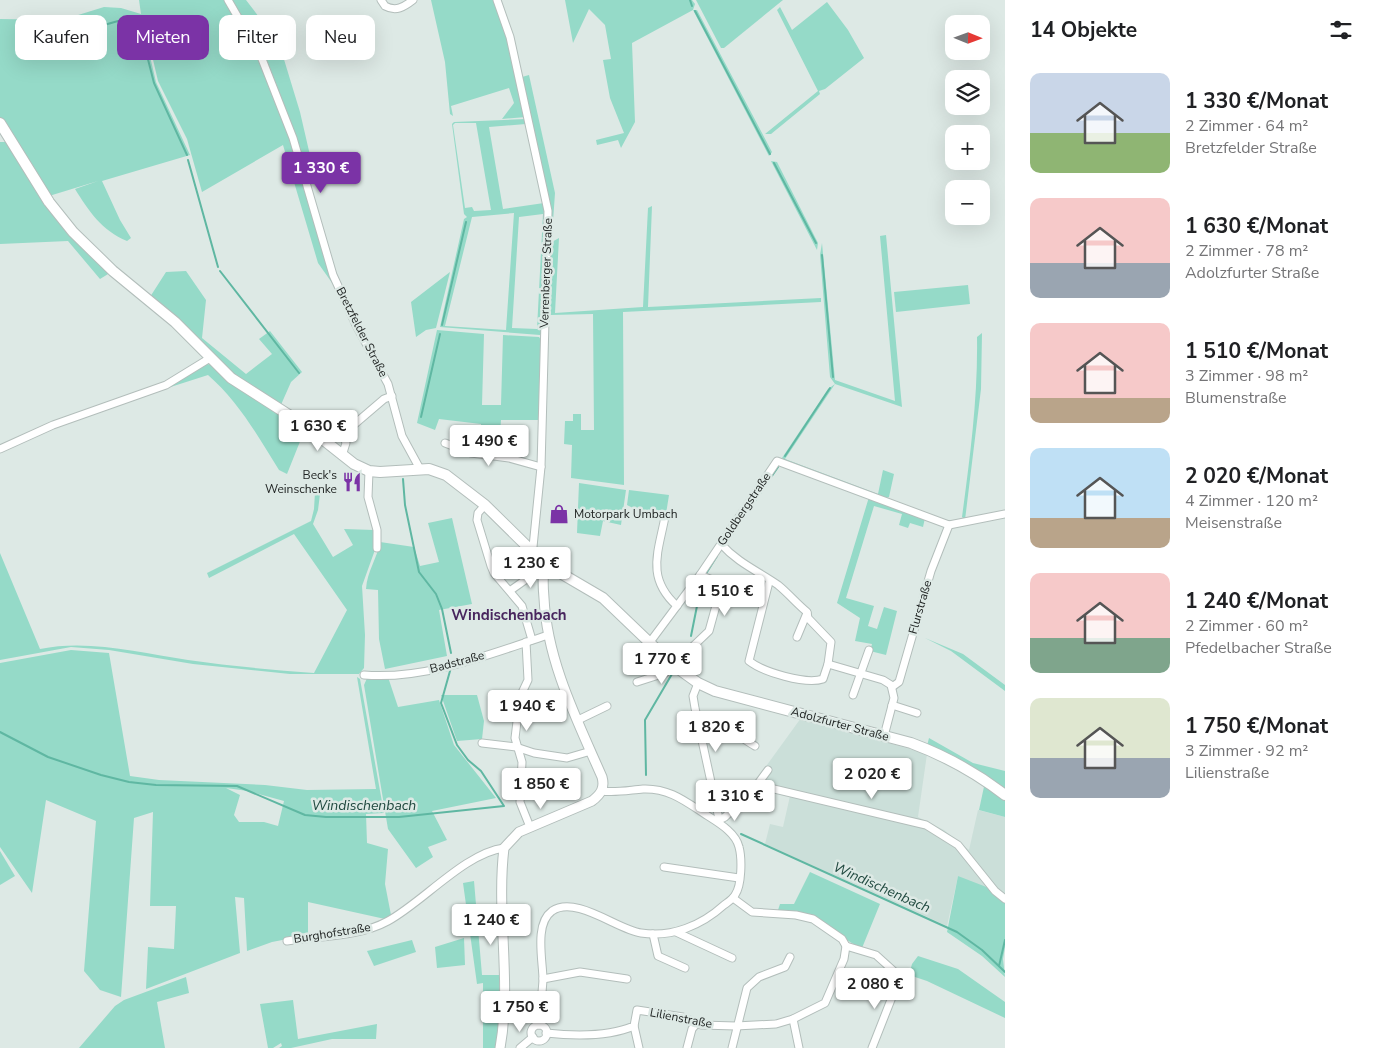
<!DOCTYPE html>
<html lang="de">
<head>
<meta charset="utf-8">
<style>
  :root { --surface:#fff; --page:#f2f2f2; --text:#202124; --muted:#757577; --accent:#7b33a6 }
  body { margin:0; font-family:"Nunito Sans",sans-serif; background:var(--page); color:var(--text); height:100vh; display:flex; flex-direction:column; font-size:19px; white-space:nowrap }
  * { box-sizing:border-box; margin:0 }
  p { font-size:16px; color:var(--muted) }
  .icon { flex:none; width:28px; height:28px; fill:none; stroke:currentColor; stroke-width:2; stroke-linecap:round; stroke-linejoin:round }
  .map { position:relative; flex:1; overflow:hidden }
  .drawer { display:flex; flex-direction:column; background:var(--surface); width:375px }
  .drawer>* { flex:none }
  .guide { position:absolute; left:15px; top:15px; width:475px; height:45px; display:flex; gap:10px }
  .needle { width:32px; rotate:91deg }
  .controls { position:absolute; left:945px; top:15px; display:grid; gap:10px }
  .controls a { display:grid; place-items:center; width:45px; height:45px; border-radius:10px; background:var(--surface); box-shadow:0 5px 20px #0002; font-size:25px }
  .price { position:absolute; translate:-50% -42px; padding:0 11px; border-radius:5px; background:#fff; color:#222; font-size:16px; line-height:32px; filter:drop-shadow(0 1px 2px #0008) }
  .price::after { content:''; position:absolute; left:50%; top:30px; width:15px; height:11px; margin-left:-8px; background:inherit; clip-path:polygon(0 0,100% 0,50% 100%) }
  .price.active { background:var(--accent); color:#fff }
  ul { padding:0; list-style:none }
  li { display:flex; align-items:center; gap:15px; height:125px; padding:0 25px }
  li span { display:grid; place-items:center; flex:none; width:140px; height:100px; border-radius:10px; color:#555 }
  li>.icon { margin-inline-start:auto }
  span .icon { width:60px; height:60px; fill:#fffc; stroke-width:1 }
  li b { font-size:21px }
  h2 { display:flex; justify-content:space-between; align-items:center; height:60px; padding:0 25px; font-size:21px }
  .pill { padding:0 18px; border-radius:10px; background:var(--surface); box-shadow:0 5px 20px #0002; font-size:18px; line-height:45px }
  .pill.active { background:var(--accent); color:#fff }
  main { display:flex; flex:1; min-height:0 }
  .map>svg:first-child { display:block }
  .built { fill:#cbdfd9 }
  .green { fill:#95dac8; fill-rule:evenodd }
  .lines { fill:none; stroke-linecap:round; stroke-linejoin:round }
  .stream { stroke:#5fb7a2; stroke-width:2 }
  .minor-casing { stroke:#b3bebb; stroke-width:9 }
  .tertiary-casing { stroke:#b3bebb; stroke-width:11 }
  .secondary-casing { stroke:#b3bebb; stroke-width:12 }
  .minor { stroke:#fff; stroke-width:7 }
  .tertiary { stroke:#fff; stroke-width:9 }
  .secondary { stroke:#fff; stroke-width:10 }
  .labels { text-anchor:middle; stroke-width:5; stroke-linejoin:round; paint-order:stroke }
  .street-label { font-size:12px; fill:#212524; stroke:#dde9e5 }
  .poi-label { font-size:12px; fill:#212524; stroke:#dde9e5; text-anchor:end }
  .water-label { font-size:14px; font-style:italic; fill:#214a40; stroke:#dde9e5 }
  .quarter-label { font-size:15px; font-weight:bold; fill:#48265e; stroke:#dde9e5 }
</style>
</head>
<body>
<main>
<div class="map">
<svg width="1005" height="1048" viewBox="0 0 1005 1048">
  <rect width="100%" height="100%" fill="#dde9e5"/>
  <polygon class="built" points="801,718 927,754 918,817 944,830 969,850 978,810 1005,817 1005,902 958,876 947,926 765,844 770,824 783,827 790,796 751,787"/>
  <g class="green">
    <path d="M139 0H246L279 43 300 112 312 164 303 172 342 297 318 263 283 145 202 192 187 139 158 81 147 34 145 35 156 82 190 155 102 181 120 220 131 238 127 241C102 231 88 210 75 189L98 181 49 196 0 117V19L62 20 104 7 121 8 141 14Z"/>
    <polygon points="431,0 496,0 508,38 526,117 502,119 514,103 509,88 451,106 453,116 450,114 445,62"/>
    <polygon points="565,0 692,0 695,4 693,10 697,10 772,152 769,156 693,10 632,43 635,122 621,148 618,140 597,145 596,140 624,133 610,98 603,60 611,59 605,25 589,9 573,43"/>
    <polygon points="696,0 783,0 724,48 721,48"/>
    <polygon points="827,2 848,30 864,58 825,89 819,91 820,94 771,134 765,134 818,91 777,10 780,7 792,30"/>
    <polygon points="529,75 555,193 552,236 547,190 522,77"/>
    <path d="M526 119 546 212 542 333 540 335 440 327 464 219 467 217 464 214 452 124 454 122ZM455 123H476L491 210 474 211 472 207 465 208 453 125ZM526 124 544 203 503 209 489 127ZM514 213 506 330 445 326 472 217ZM543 214 537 329 512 328 519 217Z"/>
    <polygon points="0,142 11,142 49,202 113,271 100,279 68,241 0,244"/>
    <polygon points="771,161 777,162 818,243 817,250"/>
    <polygon points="652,206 648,307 821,298 821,302 623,312 624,485 571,478 572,445 564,444 565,421 573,421 573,414 581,414 581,430 594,430 593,314 550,315 548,310 550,243 559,238 555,313 643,307 648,208"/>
    <polygon points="886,235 902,407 835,384 785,459 878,494 883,470 894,474 889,497 883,499 784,461 782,458 828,389 835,384 830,377 820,255 822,243 835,380 895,401 880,236"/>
    <polygon points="186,271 206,300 202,338 246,374 272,354 259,339 270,331 302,372 291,382 280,407 232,375 150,297 166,272"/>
    <polygon points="450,272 436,328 426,330 416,337 411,302"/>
    <polygon points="968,285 970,304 896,312 894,292"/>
    <polygon points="437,330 484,334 482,405 501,405 503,335 539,337 542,341 540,420 501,420 500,434 481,434 481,424 439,419 435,430 417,423"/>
    <path d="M982 333 981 389 965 520 962 517C970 457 978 398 977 337Z"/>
    <path d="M207 364 213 365 305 429 287 474 279 470C258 436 238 401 208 375L105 408Z"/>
    <polygon points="579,483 626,490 621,525 603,521 600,536 577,533"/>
    <polygon points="629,490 669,495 666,514 659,513 656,520 627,505"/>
    <path d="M315 492 320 494 318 510 313 524 333 557 353 545 344 529 374 530 376 547 362 586 365 635 364 668 359 674H290L193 664 109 650 71 647 0 660V553L40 649C89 639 140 653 188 660 230 666 272 670 314 673L347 610 294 534 209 578 207 573 311 521 314 509Z"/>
    <polygon points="869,497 925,518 923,527 910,523 908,528 899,525 902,514 874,506 846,598 874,606 868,626 877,629 884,607 897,611 886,655 870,651 872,644 855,641 860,618 837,603"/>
    <path d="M452 518 472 604 439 610 447 656 385 669 379 639 378 590 366 589C367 571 377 559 380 542L414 547 420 566 439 562 428 523Z"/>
    <polygon points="925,638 963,654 1005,685 1005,691 951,651"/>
    <path d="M71 650 109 653 130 776 159 780 265 785 307 790 376 789 357 677 360 679 384 813 366 814 367 843 388 849 385 884 391 915 385 919 308 902V935L272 942 247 951 244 898 235 897 240 953 146 989 148 947 174 949 176 906H150L153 812 134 818 121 997 100 990 84 971 96 821 46 800 32 893 0 847V663ZM226 788 248 791 284 801 278 826 264 822H239L234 815 240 795Z"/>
    <polygon points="368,676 388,677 398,707 439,700 454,745 496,798 432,811 447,840 428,847 433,857 416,868 388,829 364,685"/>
    <polygon points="441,695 477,695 484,721 482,739 457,741"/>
    <polygon points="929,738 973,763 1005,771 1005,791 927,746"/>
    <polygon points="985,782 1005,798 1005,817 979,810"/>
    <polygon points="0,851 15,876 0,885"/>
    <path d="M810 872 880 904 862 948C848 943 841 934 830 926 814 914 796 911 778 910L780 904H794Z"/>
    <polygon points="958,876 989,888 1005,902 1005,947 1003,959 1005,977 982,956 947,932"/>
    <polygon points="474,881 482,975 499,975 500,1025 496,1048 483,1048 483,983 477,984 463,883"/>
    <polygon points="464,938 465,965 437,968 435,947"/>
    <polygon points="412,940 416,952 374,966 367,951"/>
    <polygon points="918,956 958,969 1005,1002 1005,1018 927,981 909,975 912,964"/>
    <polygon points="186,977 189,993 157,1002 165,1048 79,1048 115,1006 124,1000"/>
    <polygon points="293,1000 298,1039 377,1024 376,1039 332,1039 291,1048 279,1048 282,1046 281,1043 273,1048 268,1048 260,1004"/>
  </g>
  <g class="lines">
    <g class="stream">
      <polyline points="690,0 692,6"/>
      <polyline points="695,11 770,154"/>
      <polyline points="59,32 80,32 118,21 139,24 154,83 187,155"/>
      <polyline points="188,160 218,267"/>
      <polyline points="774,163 816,243"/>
      <polyline points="822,255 833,377"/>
      <polyline points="220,271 299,373"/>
      <polyline points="442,325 466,222"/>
      <polyline points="421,417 440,334"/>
      <polyline points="785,456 830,388"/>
      <polyline points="403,479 405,505 419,572 436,594 442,609 451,653"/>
      <polyline points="725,545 778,467"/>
      <polyline points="707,572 717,556"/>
      <polyline points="691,636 701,586"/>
      <polyline points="0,732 48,757 101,775 129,782 156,785 237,786 305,815 326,817 399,817 504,806 481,771 468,760 457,745 441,703 450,671"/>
      <polyline points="646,775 645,720 672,674"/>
      <polyline points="741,834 957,932 982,950 1005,972"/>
      <polyline points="999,966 1005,940"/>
    </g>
    <defs>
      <g id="minor">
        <polyline points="228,0 262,59 293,138 333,275 356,325 388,384 402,436 420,469"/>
        <path d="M381 0 385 6C396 12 404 7 413 0"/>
        <polyline points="497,0 510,37 548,211 541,467 533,547 530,551"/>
        <polyline points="445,443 471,453 509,458 541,467"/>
        <polyline points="0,449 53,425 166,385 210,358"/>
        <polyline points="342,456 346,443 343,434 384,399 392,396"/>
        <polyline points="369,471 368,497 377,530 377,548"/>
        <polyline points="485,505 478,513 477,520 491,566 494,573 522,606 532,640"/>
        <path d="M665 517C658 553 646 578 677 606"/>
        <path d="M721 544C738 563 758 571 778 585 788 593 797 604 807 612L808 618 831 642 828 664 823 679C806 685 763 672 749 661L769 582"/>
        <polyline points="511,590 528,578 543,572"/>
        <polyline points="797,637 807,613"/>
        <polyline points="526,642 528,680 520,697 515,738 522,762 520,802 530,827"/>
        <polyline points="650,642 700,575 777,461 949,525 1005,514"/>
        <polyline points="828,664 883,680 891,685 894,698 884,736"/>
        <path d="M364 675C426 680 490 654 548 635"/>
        <polyline points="637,682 665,673 709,631 722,584 700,575"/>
        <polyline points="698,683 693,696 695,708 719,819"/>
        <polyline points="892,687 899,682 931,571 949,525"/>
        <polyline points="853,695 869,650"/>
        <polyline points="892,705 917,713"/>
        <polyline points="578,720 607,706"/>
        <path d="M698 721C718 718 738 736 755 746"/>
        <polyline points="482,743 516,747 534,753 567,758 591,751"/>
        <polyline points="757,785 768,770"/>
        <polyline points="717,821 725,817 757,785 926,825 958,845 995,891 1005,899"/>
        <polyline points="664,867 739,878"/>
        <polyline points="733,898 752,912 796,915 813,919 842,939 846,946 876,955 897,974 909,977"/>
        <polyline points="676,932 732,958"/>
        <polyline points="653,934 658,956 685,968"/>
        <path d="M287 941C319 936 359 937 388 921 423 902 465 853 504 848"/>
        <polyline points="543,979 580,972 627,979"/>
        <polyline points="793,1019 799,1048"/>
        <path d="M539 1025C540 1010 542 995 543 980 543 961 534 924 552 911 576 895 618 930 641 933 672 938 702 925 724 905 728 902 733 899 735 895 742 885 742 858 739 847 736 833 719 823 708 816 686 802 670 788 643 789 630 790 615 793 602 791"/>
        <circle cx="539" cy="1033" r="8"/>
        <polyline points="634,1026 639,1048"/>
        <path d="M546 1033C574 1036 608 1037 634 1026L637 1010 683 1017 701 1025 736 1026 776 1024 793 1019 825 1003 844 959 846 946"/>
        <polyline points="520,1048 533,1037"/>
        <polyline points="687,1048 692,1029 697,1023"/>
        <polyline points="732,1048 747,988 759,977 785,967 790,957"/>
        <polyline points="872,1048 896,987 897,974"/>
      </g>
      <path id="tertiary" d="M500 1048C512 982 496 914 504 848L519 832 592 801C601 794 605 788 602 777 577 720 547 661 544 598 543 587 542 576 545 564"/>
      <path id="secondary" d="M0 123 49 202 73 232 113 271 175 322 231 378 306 426 354 464 369 471 380 472 429 469 446 475 485 505 545 564 603 598 673 665 698 683 715 691 911 743C946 756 975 772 1005 795"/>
    </defs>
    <use href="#minor" class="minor-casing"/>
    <use href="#tertiary" class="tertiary-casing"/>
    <use href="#secondary" class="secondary-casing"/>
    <use href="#minor" class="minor"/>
    <use href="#tertiary" class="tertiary"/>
    <use href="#secondary" class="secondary"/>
  </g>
  <defs>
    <symbol id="restaurant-bare" viewBox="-9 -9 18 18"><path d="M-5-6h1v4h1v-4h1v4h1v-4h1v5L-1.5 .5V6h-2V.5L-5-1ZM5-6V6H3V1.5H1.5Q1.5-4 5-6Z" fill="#7b33a6" stroke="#dde9e5" stroke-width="2.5" paint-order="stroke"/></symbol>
    <symbol id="shop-bare" viewBox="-9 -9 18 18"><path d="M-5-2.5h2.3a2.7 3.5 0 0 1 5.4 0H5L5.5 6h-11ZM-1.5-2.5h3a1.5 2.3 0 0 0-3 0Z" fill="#7b33a6" stroke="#dde9e5" stroke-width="2.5" paint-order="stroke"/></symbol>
  </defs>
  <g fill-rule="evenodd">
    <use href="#restaurant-bare" x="338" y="468" width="28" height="28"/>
    <use href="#shop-bare" x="545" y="500" width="28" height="28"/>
  </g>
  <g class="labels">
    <g class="street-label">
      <text transform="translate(546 273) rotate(-88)" y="4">Verrenberger Straße</text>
      <text transform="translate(362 332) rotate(63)" y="4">Bretzfelder Straße</text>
      <text transform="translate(744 509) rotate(-56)" y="4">Goldbergstraße</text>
      <text transform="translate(920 607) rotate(-74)" y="4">Flurstraße</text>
      <text transform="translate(457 662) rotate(-15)" y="4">Badstraße</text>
      <text transform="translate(840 724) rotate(15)" y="4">Adolzfurter Straße</text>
      <text transform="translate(332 933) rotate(-9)" y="4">Burghofstraße</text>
      <text transform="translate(681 1018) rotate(11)" y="4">Lilienstraße</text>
    </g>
    <g class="poi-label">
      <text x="337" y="479">Beck's<tspan x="337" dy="14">Weinschenke</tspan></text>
      <text x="574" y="518" text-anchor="start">Motorpark Umbach</text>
    </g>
    <g class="water-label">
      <text x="364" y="810">Windischenbach</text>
      <text transform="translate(882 887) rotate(24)" y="5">Windischenbach</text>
    </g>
    <g class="quarter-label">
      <text x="509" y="620">Windischenbach</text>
    </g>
  </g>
</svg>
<div class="controls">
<a><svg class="needle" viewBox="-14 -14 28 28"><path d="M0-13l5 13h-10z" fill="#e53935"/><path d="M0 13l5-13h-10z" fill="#757577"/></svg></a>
<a><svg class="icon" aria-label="layers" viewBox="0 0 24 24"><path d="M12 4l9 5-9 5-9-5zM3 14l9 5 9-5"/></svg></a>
<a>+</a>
<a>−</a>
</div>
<b class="price active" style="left:321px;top:194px">1 330 €</b>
<b class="price" style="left:318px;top:452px">1 630 €</b>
<b class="price" style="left:489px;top:467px">1 490 €</b>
<b class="price" style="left:531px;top:589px">1 230 €</b>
<b class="price" style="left:725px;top:617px">1 510 €</b>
<b class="price" style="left:662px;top:685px">1 770 €</b>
<b class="price" style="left:527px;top:732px">1 940 €</b>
<b class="price" style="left:716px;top:753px">1 820 €</b>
<b class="price" style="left:872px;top:800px">2 020 €</b>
<b class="price" style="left:541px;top:810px">1 850 €</b>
<b class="price" style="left:735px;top:822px">1 310 €</b>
<b class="price" style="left:491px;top:946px">1 240 €</b>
<b class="price" style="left:875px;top:1010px">2 080 €</b>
<b class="price" style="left:520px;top:1033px">1 750 €</b>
<div class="guide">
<a class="pill">Kaufen</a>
<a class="pill active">Mieten</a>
<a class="pill">Filter</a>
<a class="pill">Neu</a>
</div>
</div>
<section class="drawer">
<h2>14 Objekte<svg class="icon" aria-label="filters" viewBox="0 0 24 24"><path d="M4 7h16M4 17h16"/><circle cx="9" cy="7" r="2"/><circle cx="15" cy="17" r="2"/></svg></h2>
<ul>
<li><span style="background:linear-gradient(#c9d6e8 60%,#8fb573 0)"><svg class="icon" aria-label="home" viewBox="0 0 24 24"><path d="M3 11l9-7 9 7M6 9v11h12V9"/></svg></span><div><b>1 330 €/Monat</b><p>2 Zimmer · 64 m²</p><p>Bretzfelder Straße</p></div></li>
<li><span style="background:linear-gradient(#f6c9c9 65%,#9aa5b1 0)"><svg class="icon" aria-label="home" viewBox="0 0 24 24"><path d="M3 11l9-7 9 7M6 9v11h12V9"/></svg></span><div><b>1 630 €/Monat</b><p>2 Zimmer · 78 m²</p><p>Adolzfurter Straße</p></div></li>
<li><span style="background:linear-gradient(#f6c9c9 75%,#b9a48a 0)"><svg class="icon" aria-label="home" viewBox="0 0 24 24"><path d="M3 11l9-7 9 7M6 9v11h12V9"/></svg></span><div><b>1 510 €/Monat</b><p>3 Zimmer · 98 m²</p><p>Blumenstraße</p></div></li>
<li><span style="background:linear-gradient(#bfe0f5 70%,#b9a48a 0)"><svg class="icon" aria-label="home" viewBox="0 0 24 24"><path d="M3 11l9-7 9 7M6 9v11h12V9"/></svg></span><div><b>2 020 €/Monat</b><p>4 Zimmer · 120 m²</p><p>Meisenstraße</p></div></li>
<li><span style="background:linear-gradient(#f6c9c9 65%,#7fa58c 0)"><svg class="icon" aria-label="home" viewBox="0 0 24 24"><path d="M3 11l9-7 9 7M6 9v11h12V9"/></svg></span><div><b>1 240 €/Monat</b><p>2 Zimmer · 60 m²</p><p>Pfedelbacher Straße</p></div></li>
<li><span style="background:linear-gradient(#dfe7d0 60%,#9aa5b1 0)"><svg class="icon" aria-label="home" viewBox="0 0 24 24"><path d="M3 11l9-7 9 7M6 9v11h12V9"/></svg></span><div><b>1 750 €/Monat</b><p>3 Zimmer · 92 m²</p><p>Lilienstraße</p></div></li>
</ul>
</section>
</main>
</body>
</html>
